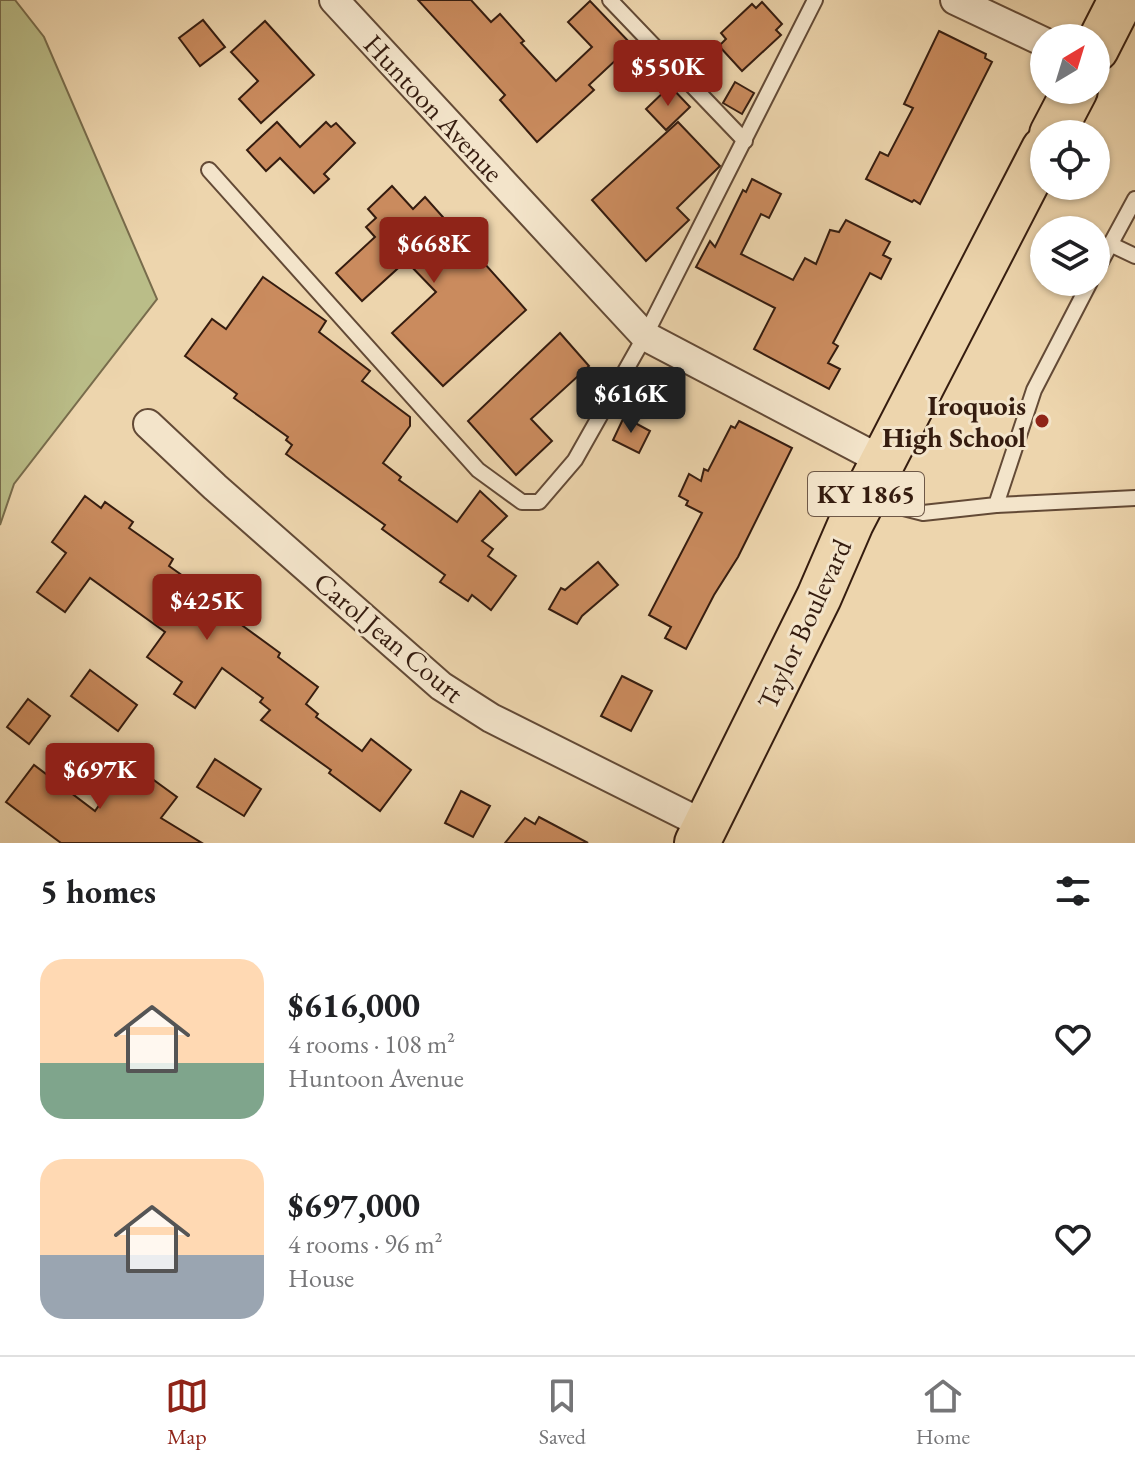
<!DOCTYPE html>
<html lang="en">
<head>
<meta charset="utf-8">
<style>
  :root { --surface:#fff; --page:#f6f6f6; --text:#202124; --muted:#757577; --line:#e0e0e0; --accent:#8f2418 }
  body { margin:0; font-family:"EB Garamond",serif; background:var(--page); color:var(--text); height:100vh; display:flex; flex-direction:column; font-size:30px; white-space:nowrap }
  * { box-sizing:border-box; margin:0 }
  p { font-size:26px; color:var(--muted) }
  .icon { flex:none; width:44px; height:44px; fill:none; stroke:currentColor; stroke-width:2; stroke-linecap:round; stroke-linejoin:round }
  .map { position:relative; height:843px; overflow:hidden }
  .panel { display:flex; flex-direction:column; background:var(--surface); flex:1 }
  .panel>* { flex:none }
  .needle { width:52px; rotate:38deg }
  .fabs { position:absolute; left:1030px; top:24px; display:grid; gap:16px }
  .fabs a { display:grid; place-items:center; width:80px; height:80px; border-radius:50%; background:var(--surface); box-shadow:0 2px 6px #0004; font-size:40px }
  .price { position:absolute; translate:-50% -68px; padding:0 18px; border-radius:8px; background:var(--accent); color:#fff; font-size:26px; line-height:52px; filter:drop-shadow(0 2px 4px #0008) }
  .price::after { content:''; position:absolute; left:50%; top:48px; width:24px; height:18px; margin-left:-12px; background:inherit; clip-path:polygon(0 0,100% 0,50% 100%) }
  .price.current { background:#222; color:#fff }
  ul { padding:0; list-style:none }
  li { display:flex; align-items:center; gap:24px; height:200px; padding:0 40px }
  li span { display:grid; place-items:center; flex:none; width:224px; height:160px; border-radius:24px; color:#555 }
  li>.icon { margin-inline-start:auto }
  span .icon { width:96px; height:96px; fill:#fffc; stroke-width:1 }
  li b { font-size:34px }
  h2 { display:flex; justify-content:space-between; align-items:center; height:96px; padding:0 40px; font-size:34px }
  .menu { display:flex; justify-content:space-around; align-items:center; height:112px; border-top:2px solid var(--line); background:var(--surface); font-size:22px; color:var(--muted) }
  .menu a { display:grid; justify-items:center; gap:4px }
  .menu .current { color:var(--accent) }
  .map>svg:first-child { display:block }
  .green { fill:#babd88; stroke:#786c4c; stroke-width:2 }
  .building { fill:#ca8b5e; stroke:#351c0f; stroke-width:2 }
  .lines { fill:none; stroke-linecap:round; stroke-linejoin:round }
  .service-casing { stroke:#634a36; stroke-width:18 }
  .minor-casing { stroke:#634a36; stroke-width:32 }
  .primary-casing { stroke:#351c0f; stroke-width:48 }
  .service { stroke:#f3e4ca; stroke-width:14 }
  .minor { stroke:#f3e4ca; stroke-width:28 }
  .primary { stroke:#edd5ad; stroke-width:44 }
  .poi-dot { fill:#8f2418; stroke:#f3e4ca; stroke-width:3 }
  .labels { text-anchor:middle; stroke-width:6; stroke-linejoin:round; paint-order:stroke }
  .shield { fill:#f3e4ca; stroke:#6e5847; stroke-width:2 }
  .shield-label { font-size:26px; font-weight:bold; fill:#351c0f }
  .street-label { font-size:28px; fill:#351c0f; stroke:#f3e4ca }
  .poi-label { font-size:28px; font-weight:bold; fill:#351c0f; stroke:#f3e4ca; text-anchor:end }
</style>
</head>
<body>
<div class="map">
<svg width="1135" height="843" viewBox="0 0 1135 843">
  <rect width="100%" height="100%" fill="#edd5ad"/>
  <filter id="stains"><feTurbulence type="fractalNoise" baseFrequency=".0025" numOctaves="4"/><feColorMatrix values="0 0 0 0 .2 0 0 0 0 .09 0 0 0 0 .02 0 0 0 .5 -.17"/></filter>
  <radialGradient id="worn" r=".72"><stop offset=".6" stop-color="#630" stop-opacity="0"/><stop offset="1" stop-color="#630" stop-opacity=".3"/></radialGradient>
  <polygon class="green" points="0,0 15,0 44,37 157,299 14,484 0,525"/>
  <g class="building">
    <polygon points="418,0 471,0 491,22 500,14 524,41 521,43 556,81 592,47 568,22 590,1 632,45 589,85 594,90 537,142 500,100 505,95"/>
    <polygon points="762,2 782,24 776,30 781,35 742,71 719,46 726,39 721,33 752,4 756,8"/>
    <polygon points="203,20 225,47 200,66 179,38"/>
    <polygon points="265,21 314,75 261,123 239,99 258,81 231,52"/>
    <polygon points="939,31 986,54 985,58 992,62 920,204 914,200 912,202 866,179 880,152 888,156 913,108 904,104"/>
    <polygon points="735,82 754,93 742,114 723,103"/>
    <polygon points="670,86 690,107 666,130 646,109"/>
    <polygon points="277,122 300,147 326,122 331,127 336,123 355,143 324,174 329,179 314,193 280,158 266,171 247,150"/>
    <polygon points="678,122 720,166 677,208 689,220 646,261 592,200"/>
    <polygon points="752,179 781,194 769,218 761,214 741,254 793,280 805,258 816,264 830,230 839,232 846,220 890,242 883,255 891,259 881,279 870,273 833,343 838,346 828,363 840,369 829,389 754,349 775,308 696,267 710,241 715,247 743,190 746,192"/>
    <polygon points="392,186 413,209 425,197 526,310 443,386 392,333 436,292 406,261 362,301 336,273 375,237 366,227 376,218 368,209"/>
    <polygon points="263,277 326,321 319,332 370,371 362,381 410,417 410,426 383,463 401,477 399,480 457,522 480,491 507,516 482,541 493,549 488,556 516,576 491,610 472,595 468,601 440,582 445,575 382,529 385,525 286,454 292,445 286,440 288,437 234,398 237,394 185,356 212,319 226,329"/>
    <polygon points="560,333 589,366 531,419 552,441 516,475 468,421"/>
    <polygon points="624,417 650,431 639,453 613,440"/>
    <polygon points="739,421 792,448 738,557 714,595 686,649 665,638 671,627 649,615 702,513 686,505 688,501 679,496 689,474 701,481 704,469 708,471 731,426 735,428"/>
    <polygon points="85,496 101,508 105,502 133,522 129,528 173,559 169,566 231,610 228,615 280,653 278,657 318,687 306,704 318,714 316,717 362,751 371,739 411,770 380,811 329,773 331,770 261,720 270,710 260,702 263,698 222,668 195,708 174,694 182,682 147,657 165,632 90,578 65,612 37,592 66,553 52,542"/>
    <polygon points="598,562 618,585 582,616 577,624 549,609 561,588 565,590"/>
    <polygon points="90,670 137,705 118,731 71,696"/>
    <polygon points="622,676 652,691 631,731 601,716"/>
    <polygon points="28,699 50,716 29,744 7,727"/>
    <polygon points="215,759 261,789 244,816 197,787"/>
    <polygon points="129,762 177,797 161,818 202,843 61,843 6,802 34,765 95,811"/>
    <polygon points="461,791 490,806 473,837 445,823"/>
    <polygon points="539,817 588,843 505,843 525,818 535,824"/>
  </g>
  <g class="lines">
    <defs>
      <g id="service">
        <polyline points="610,0 745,141"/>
        <polyline points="209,170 478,470 522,502 539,502 575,460 645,336 815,0"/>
        <polyline points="1110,244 1135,256"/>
        <polyline points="1096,271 1135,199"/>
        <polyline points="868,499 923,513 996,505 1034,390 1090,282"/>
        <polyline points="996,505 1135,498"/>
      </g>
      <g id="minor">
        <polyline points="334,0 645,336 883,461"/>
        <polyline points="955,0 1044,42"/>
        <polyline points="148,424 215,487 441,686 491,718 705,825"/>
      </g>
      <g id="primary">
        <polyline points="1096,49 1121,0"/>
        <polyline points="1052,134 1075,90"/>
        <polyline points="697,843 819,597 851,523 1044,149"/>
      </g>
    </defs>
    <use href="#service" class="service-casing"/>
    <use href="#minor" class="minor-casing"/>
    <use href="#primary" class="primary-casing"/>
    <use href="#service" class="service"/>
    <use href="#minor" class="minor"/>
    <use href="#primary" class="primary"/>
  </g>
  <circle class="poi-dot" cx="1042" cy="421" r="8"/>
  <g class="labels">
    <rect class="shield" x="808" y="472" width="116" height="44" rx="6"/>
    <g class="shield-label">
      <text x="866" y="503">KY 1865</text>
    </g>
    <g class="street-label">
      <text transform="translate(434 108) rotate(47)" y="10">Huntoon Avenue</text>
      <text transform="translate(804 624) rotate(-65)" y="10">Taylor Boulevard</text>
      <text transform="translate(389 637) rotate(40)" y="10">Carol Jean Court</text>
    </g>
    <g class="poi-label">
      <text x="1026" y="415">Iroquois<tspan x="1026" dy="32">High School</tspan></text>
    </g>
  </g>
  <rect width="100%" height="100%" filter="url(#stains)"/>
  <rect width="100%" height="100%" fill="url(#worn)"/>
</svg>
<div class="fabs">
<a><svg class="needle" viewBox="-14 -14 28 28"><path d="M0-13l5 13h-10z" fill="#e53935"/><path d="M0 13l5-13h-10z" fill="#757577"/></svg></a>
<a><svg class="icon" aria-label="locate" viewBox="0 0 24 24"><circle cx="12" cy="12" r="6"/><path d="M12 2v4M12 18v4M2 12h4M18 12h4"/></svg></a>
<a><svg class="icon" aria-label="layers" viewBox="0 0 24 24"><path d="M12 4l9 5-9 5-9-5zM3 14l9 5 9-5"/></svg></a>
</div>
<b class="price" style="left:668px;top:108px">$550K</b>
<b class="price" style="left:434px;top:285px">$668K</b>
<b class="price current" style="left:631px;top:435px">$616K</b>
<b class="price" style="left:207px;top:642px">$425K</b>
<b class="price" style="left:100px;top:811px">$697K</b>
</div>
<section class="panel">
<h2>5 homes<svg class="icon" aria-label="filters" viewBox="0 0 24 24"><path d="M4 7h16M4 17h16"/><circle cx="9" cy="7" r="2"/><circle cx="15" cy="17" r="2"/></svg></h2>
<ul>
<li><span style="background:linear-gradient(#ffd9b3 65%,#7fa58c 0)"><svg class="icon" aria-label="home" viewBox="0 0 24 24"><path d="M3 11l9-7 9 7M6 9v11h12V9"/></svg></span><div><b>$616,000</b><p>4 rooms · 108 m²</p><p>Huntoon Avenue</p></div><svg class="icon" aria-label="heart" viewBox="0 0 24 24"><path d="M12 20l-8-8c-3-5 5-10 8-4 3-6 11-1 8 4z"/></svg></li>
<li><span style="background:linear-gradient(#ffd9b3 60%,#9aa5b1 0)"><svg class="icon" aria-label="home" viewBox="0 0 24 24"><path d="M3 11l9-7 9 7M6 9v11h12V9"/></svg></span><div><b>$697,000</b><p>4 rooms · 96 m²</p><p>House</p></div><svg class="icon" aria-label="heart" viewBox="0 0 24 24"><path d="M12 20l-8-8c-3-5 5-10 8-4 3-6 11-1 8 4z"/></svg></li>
</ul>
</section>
<nav class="menu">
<a class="current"><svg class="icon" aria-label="map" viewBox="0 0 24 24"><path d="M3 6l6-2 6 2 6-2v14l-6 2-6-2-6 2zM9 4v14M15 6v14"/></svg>Map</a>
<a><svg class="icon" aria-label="saved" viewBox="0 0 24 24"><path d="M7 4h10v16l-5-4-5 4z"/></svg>Saved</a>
<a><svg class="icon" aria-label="home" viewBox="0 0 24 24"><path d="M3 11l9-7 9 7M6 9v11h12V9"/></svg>Home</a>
</nav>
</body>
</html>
